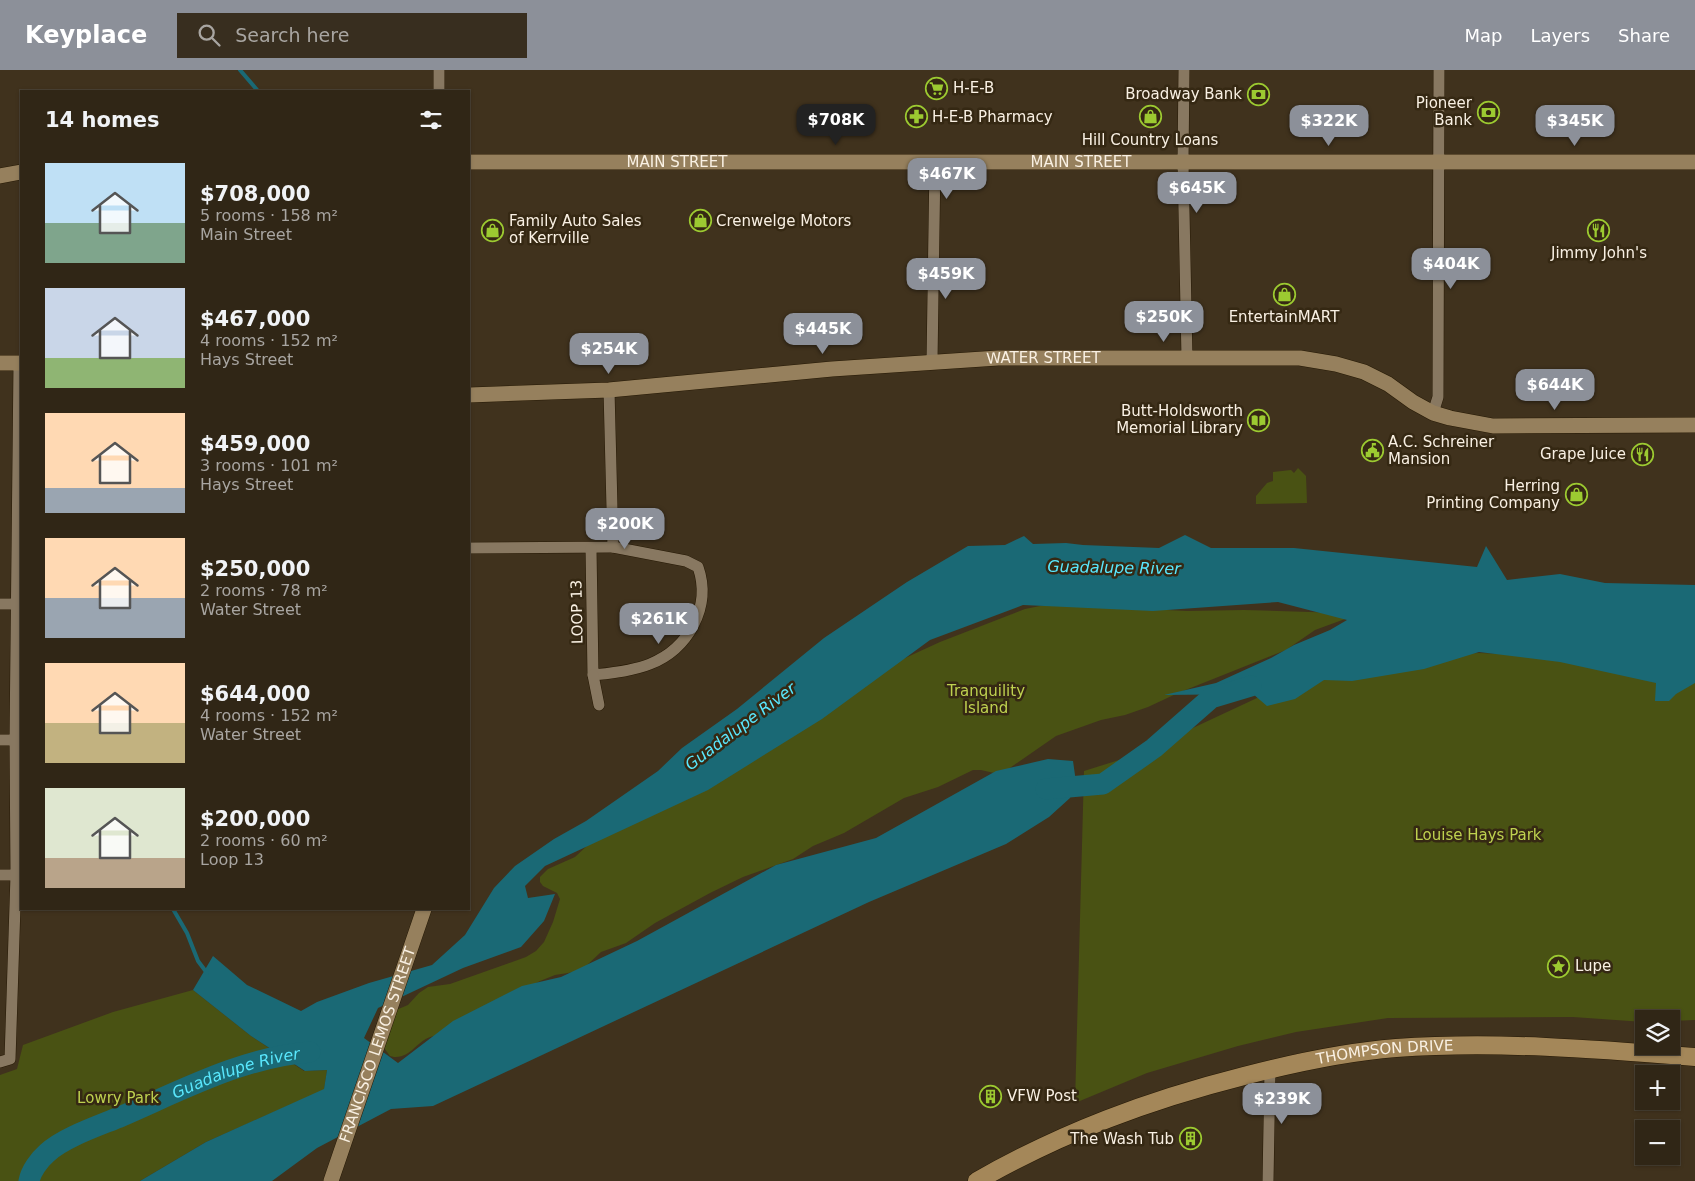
<!DOCTYPE html>
<html lang="en">
<head>
<meta charset="utf-8">
<style>
  :root { --surface:#302616; --page:#382e1f; --text:#f1f3f6; --muted:#a8a5a1; --line:#4b4335; --accent:#8c9099 }
  body { margin:0; font-family:"DejaVu Sans",sans-serif; background:var(--page); color:var(--text); height:100vh; display:flex; flex-direction:column; font-size:19px; white-space:nowrap }
  * { box-sizing:border-box; margin:0 }
  p { font-size:16px; color:var(--muted) }
  .icon { flex:none; width:28px; height:28px; fill:none; stroke:currentColor; stroke-width:2; stroke-linecap:round; stroke-linejoin:round }
  .map { position:relative; flex:1; overflow:hidden }
  .details { position:absolute; left:20px; top:20px; width:450px; height:820px; display:flex; flex-direction:column; background:var(--surface); border-radius:0px; box-shadow:0 1px 4px #0004,0 0 0 1px var(--line) }
  .details>* { flex:none }
  .buttons { position:absolute; left:1635px; top:940px; display:grid; gap:10px }
  .buttons a { display:grid; place-items:center; width:45px; height:45px; border-radius:0px; background:var(--surface); box-shadow:0 1px 4px #0004,0 0 0 1px var(--line); font-size:25px }
  .price { position:absolute; translate:-50% -42px; padding:0 11px; border-radius:10px; background:var(--accent); color:#fff; font-size:16px; line-height:32px; filter:drop-shadow(0 1px 2px #0008) }
  .price::after { content:''; position:absolute; left:50%; top:30px; width:15px; height:11px; margin-left:-8px; background:inherit; clip-path:polygon(0 0,100% 0,50% 100%) }
  .price.selected { background:#222; color:#fff }
  ul { padding:0; list-style:none }
  li { display:flex; align-items:center; gap:15px; height:125px; padding:0 25px }
  li span { display:grid; place-items:center; flex:none; width:140px; height:100px; border-radius:0px; color:#555 }
  li>.icon { margin-inline-start:auto }
  span .icon { width:60px; height:60px; fill:#fffc; stroke-width:1 }
  li b { font-size:21px }
  h2 { display:flex; justify-content:space-between; align-items:center; height:60px; padding:0 25px; font-size:21px }
  header { display:flex; align-items:center; gap:30px; box-sizing:border-box; height:70px; padding:0 25px; background:var(--accent); color:#fff }
  header strong { font-size:24px }
  nav { display:flex; gap:28px; margin-inline-start:auto; font-size:18px }
  .search { width:350px; height:45px; background:var(--page); display:flex; align-items:center; gap:12px; box-sizing:border-box; padding:0 18px; border-radius:0px; color:var(--muted); font-size:19px }
  .map>svg:first-child { display:block }
  .green { fill:#495213 }
  .water { fill:#1a6975 }
  .lines { fill:none; stroke-linecap:round; stroke-linejoin:round }
  .stream { stroke:#1a6975; stroke-width:4 }
  .river { stroke:#1a6975; stroke-width:21 }
  .street-casing { stroke:#261905; stroke-width:12 }
  .secondary-casing { stroke:#261905; stroke-width:16 }
  .primary-casing { stroke:#261905; stroke-width:19 }
  .street { stroke:#887861; stroke-width:11 }
  .secondary { stroke:#96805d; stroke-width:15 }
  .primary { stroke:#a48759; stroke-width:18 }
  .labels { text-anchor:middle; stroke-width:5; stroke-linejoin:round; paint-order:stroke }
  .poi-label { font-size:15px; fill:#f9f0e3; stroke:#352813; text-anchor:start }
  .street-label { font-size:15px; fill:#f9f0e3; stroke:#352813 }
  .park-label { font-size:15px; fill:#bed14f; stroke:#352813 }
  .water-label { font-size:16px; font-style:italic; fill:#59e7fd; stroke:#352813 }
</style>
</head>
<body>
<header>
<strong>Keyplace</strong>
<div class="search"><svg class="icon" aria-label="search" viewBox="0 0 24 24"><circle cx="10" cy="10" r="6"/><path d="M15 15l6 6"/></svg>Search here</div>
<nav><a>Map</a><a>Layers</a><a>Share</a></nav>
</header>
<div class="map">
<svg width="1695" height="1111" viewBox="0 0 1695 1111">
  <rect width="100%" height="100%" fill="#40321d"/>
  <g class="green">
    <polygon points="1298,398 1306,406 1307,433 1256,434 1256,426 1267,413 1273,411 1273,402 1291,400 1294,403"/>
    <path d="M1062 535 1187 541 1244 540 1342 543 1345 549 1315 560 1286 580 1178 623 1148 637 1125 645 1101 650 1056 666 1007 700 994 703 981 700H973L938 717 904 728 844 763 813 776 793 789 743 807 710 823 655 853 626 873 601 882 585 897 574 902 555 905 540 911 434 966C417 969 412 988 394 987L390 986 384 978 396 940 408 935 419 923 428 917 450 914 526 887 536 881 544 872 553 852 560 829 557 823 543 816 540 812V807L548 799 575 787 591 772 903 589 940 572 1025 539 1040 536Z"/>
    <polygon points="1479,583 1695,593 1695,950 1671,951 1671,949 1644,949 1644,952 1573,947 1388,948 1296,962 1238,976 1147,1003 1075,1033 1084,701 1135,685 1338,590"/>
    <polygon points="193,920 251,966 304,1001 327,1000 324,1020 206,1072 140,1111 0,1111 0,1005 17,999 23,975 113,942"/>
  </g>
  <polygon class="water" points="1185,465 1211,478 1294,478 1477,497 1486,476 1507,510 1560,504 1605,513 1695,515 1695,613 1676,624 1669,631 1655,631 1656,613 1560,592 1479,582 1424,599 1352,611 1324,610 1295,629 1267,636 1253,624 1164,625 1216,613 1271,588 1294,575 1330,560 1347,550 1278,532 1153,541 1023,535 930,570 822,649 708,720 545,796 525,816 528,828 555,824 544,851 521,877 463,898 378,938 364,968 398,993 453,951 522,916 561,907 637,871 776,795 876,768 996,701 1048,689 1073,691 1076,712 1070,728 1049,747 1006,774 869,832 433,1036 391,1039 317,1078 272,1111 140,1111 206,1072 324,1019 327,1000 305,1001 251,966 193,920 213,886 247,915 301,941 317,932 369,913 432,895 465,865 494,818 515,796 554,769 586,751 658,701 682,678 737,639 824,568 907,512 968,476 1005,475 1024,466 1033,474 1066,473 1083,475 1159,478"/>
  <g class="lines">
    <g class="stream">
      <polyline points="240,0 258,21"/>
      <polyline points="173,839 187,863 198,891 207,903"/>
    </g>
    <g class="river">
      <polyline points="1046,719 1103,714 1154,678 1211,628 1251,616"/>
      <path id="s1" d="M29 1111C31 1101 39 1090 47 1083 64 1067 101 1055 122 1046 182 1020 244 987 310 982"/>
    </g>
    <defs>
      <g id="street">
        <polyline points="439,0 439,21"/>
        <polyline points="1184,0 1183,92 1187,288"/>
        <polyline points="932,292 935,92"/>
        <polyline points="1433,343 1438,327 1439,0"/>
        <polyline points="469,478 613,477 609,320"/>
        <path d="M591 478 593 605C611 603 633 601 650 594 688 579 712 537 698 497L686 491 613 477"/>
        <polyline points="0,534 17,534"/>
        <polyline points="593,605 599,635"/>
        <polyline points="0,670 15,670"/>
        <polyline points="0,805 16,805"/>
        <polyline points="0,992 10,989 16,805 15,670 19,293"/>
        <polyline points="1268,1111 1270,999"/>
      </g>
      <g id="secondary">
        <path id="s2" d="M469 92H1695"/>
        <polyline points="0,106 21,102"/>
        <polyline points="0,293 21,293"/>
        <path id="s3" d="M469 325 609 320 832 299 998 288H1300L1336 294 1364 302 1388 314 1413 332 1433 343 1450 348 1493 356 1695 355"/>
        <path id="s4" d="M331 1111 424 839"/>
      </g>
      <g id="primary">
        <path id="s5" d="M977 1111C1063 1062 1149 1030 1244 1006 1294 993 1345 982 1396 978 1496 971 1596 979 1695 987"/>
      </g>
    </defs>
    <use href="#street" class="street-casing"/>
    <use href="#secondary" class="secondary-casing"/>
    <use href="#primary" class="primary-casing"/>
    <use href="#street" class="street"/>
    <use href="#secondary" class="secondary"/>
    <use href="#primary" class="primary"/>
  </g>
  <defs>
    <symbol id="supermarket-ring" viewBox="-11 -11 22 22"><circle r="9.5" fill="#352813" stroke="#9cca31" stroke-width="1.5"/><path d="M-6-5.5h2.5l.6 2H6L4.5 2H-2.5L-4.4-4H-6ZM-1.5 3.2a1.3 1.3 0 1 0 .1 0ZM3 3.2a1.3 1.3 0 1 0 .1 0Z" fill="#9cca31"/></symbol>
    <symbol id="bank-ring" viewBox="-11 -11 22 22"><circle r="9.5" fill="#352813" stroke="#9cca31" stroke-width="1.5"/><path d="M-6-4H6V4H-6ZM0-2.3a2.3 2.3 0 1 0 0 4.6a2.3 2.3 0 1 0 0-4.6Z" fill="#9cca31"/></symbol>
    <symbol id="pharmacy-ring" viewBox="-11 -11 22 22"><circle r="9.5" fill="#352813" stroke="#9cca31" stroke-width="1.5"/><path d="M-2-6h4v4h4v4h-4v4h-4v-4h-4v-4h4Z" fill="#9cca31"/></symbol>
    <symbol id="shop-ring" viewBox="-11 -11 22 22"><circle r="9.5" fill="#352813" stroke="#9cca31" stroke-width="1.5"/><path d="M-5-2.5h2.3a2.7 3.5 0 0 1 5.4 0H5L5.5 6h-11ZM-1.5-2.5h3a1.5 2.3 0 0 0-3 0Z" fill="#9cca31"/></symbol>
    <symbol id="restaurant-ring" viewBox="-11 -11 22 22"><circle r="9.5" fill="#352813" stroke="#9cca31" stroke-width="1.5"/><path d="M-5-6h1v4h1v-4h1v4h1v-4h1v5L-1.5 .5V6h-2V.5L-5-1ZM5-6V6H3V1.5H1.5Q1.5-4 5-6Z" fill="#9cca31"/></symbol>
    <symbol id="library-ring" viewBox="-11 -11 22 22"><circle r="9.5" fill="#352813" stroke="#9cca31" stroke-width="1.5"/><path d="M-6-4Q-3-5.5-.7-3.5V5Q-3 3-6 4ZM6-4Q3-5.5 .7-3.5V5Q3 3 6 4Z" fill="#9cca31"/></symbol>
    <symbol id="civic-ring" viewBox="-11 -11 22 22"><circle r="9.5" fill="#352813" stroke="#9cca31" stroke-width="1.5"/><path d="M-.6-6.5H3V-4.5H.6V-3L4-1V1h2V6H-6V1h2V-1L-.6-3ZM-1.2 2.5V6h2.4V2.5Z" fill="#9cca31"/></symbol>
    <symbol id="sight-ring" viewBox="-11 -11 22 22"><circle r="9.5" fill="#352813" stroke="#9cca31" stroke-width="1.5"/><path d="M0-6L1.8-2.2L6-1.7L2.9 1.2L3.7 5.4L0 3.3L-3.7 5.4L-2.9 1.2L-6-1.7L-1.8-2.2Z" fill="#9cca31"/></symbol>
    <symbol id="building-ring" viewBox="-11 -11 22 22"><circle r="9.5" fill="#352813" stroke="#9cca31" stroke-width="1.5"/><path d="M-4-6H4V6H1V3H-1V6H-4ZM-2.5-4.3h1.7v1.8h-1.7ZM.8-4.3h1.7v1.8H.8ZM-2.5-1h1.7V.8h-1.7ZM.8-1h1.7V.8H.8Z" fill="#9cca31"/></symbol>
  </defs>
  <g fill-rule="evenodd">
    <use href="#supermarket-ring" x="924" y="6" width="25" height="25"/>
    <use href="#bank-ring" x="1246" y="12" width="25" height="25"/>
    <use href="#bank-ring" x="1476" y="30" width="25" height="25"/>
    <use href="#pharmacy-ring" x="904" y="34" width="25" height="25"/>
    <use href="#shop-ring" x="1138" y="34" width="25" height="25"/>
    <use href="#shop-ring" x="688" y="138" width="25" height="25"/>
    <use href="#shop-ring" x="480" y="148" width="25" height="25"/>
    <use href="#restaurant-ring" x="1586" y="148" width="25" height="25"/>
    <use href="#shop-ring" x="1272" y="212" width="25" height="25"/>
    <use href="#library-ring" x="1246" y="338" width="25" height="25"/>
    <use href="#civic-ring" x="1360" y="368" width="25" height="25"/>
    <use href="#restaurant-ring" x="1630" y="372" width="25" height="25"/>
    <use href="#shop-ring" x="1564" y="412" width="25" height="25"/>
    <use href="#sight-ring" x="1546" y="884" width="25" height="25"/>
    <use href="#building-ring" x="978" y="1014" width="25" height="25"/>
    <use href="#building-ring" x="1178" y="1056" width="25" height="25"/>
  </g>
  <g class="labels">
    <g class="poi-label">
      <text x="953" y="23">H-E-B</text>
      <text x="1242" y="29" text-anchor="end">Broadway Bank</text>
      <text x="1472" y="38" text-anchor="end">Pioneer<tspan x="1472" dy="17">Bank</tspan></text>
      <text x="932" y="52">H-E-B Pharmacy</text>
      <text x="1150" y="75" text-anchor="middle">Hill Country Loans</text>
      <text x="509" y="156">Family Auto Sales<tspan x="509" dy="17">of Kerrville</tspan></text>
      <text x="716" y="156">Crenwelge Motors</text>
      <text x="1599" y="188" text-anchor="middle">Jimmy John's</text>
      <text x="1284" y="252" text-anchor="middle">EntertainMART</text>
      <text x="1243" y="346" text-anchor="end">Butt-Holdsworth<tspan x="1243" dy="17">Memorial Library</tspan></text>
      <text x="1388" y="377">A.C. Schreiner<tspan x="1388" dy="17">Mansion</tspan></text>
      <text x="1626" y="389" text-anchor="end">Grape Juice</text>
      <text x="1560" y="421" text-anchor="end">Herring<tspan x="1560" dy="17">Printing Company</tspan></text>
      <text x="1575" y="901">Lupe</text>
      <text x="1007" y="1031">VFW Post</text>
      <text x="1174" y="1074" text-anchor="end">The Wash Tub</text>
    </g>
    <g class="street-label">
      <text dy="5" stroke="none"><textPath href="#s2" startOffset="208">MAIN STREET</textPath></text>
      <text dy="5" stroke="none"><textPath href="#s2" startOffset="612">MAIN STREET</textPath></text>
      <text dy="5" stroke="none"><textPath href="#s3" startOffset="576">WATER STREET</textPath></text>
      <text transform="translate(577 542) rotate(-91)" y="5">LOOP 13</text>
      <text dy="5" stroke="none"><textPath href="#s4" startOffset="144">FRANCISCO LEMOS STREET</textPath></text>
      <text dy="5" stroke="none"><textPath href="#s5" startOffset="431">THOMPSON DRIVE</textPath></text>
    </g>
    <g class="park-label">
      <text x="986" y="626">Tranquility<tspan x="986" dy="17">Island</tspan></text>
      <text x="1478" y="770">Louise Hays Park</text>
      <text x="118" y="1033">Lowry Park</text>
    </g>
    <g class="water-label">
      <text transform="translate(1114 497) rotate(1)" y="6">Guadalupe River</text>
      <text transform="translate(740 656) rotate(-37)" y="6">Guadalupe River</text>
      <text dy="6" stroke="none"><textPath href="#s1" startOffset="240">Guadalupe River</textPath></text>
    </g>
  </g>
</svg>
<div class="buttons">
<a><svg class="icon" aria-label="layers" viewBox="0 0 24 24"><path d="M12 4l9 5-9 5-9-5zM3 14l9 5 9-5"/></svg></a>
<a>+</a>
<a>−</a>
</div>
<b class="price selected" style="left:836px;top:76px">$708K</b>
<b class="price" style="left:1329px;top:77px">$322K</b>
<b class="price" style="left:1575px;top:77px">$345K</b>
<b class="price" style="left:947px;top:130px">$467K</b>
<b class="price" style="left:1197px;top:144px">$645K</b>
<b class="price" style="left:1451px;top:220px">$404K</b>
<b class="price" style="left:946px;top:230px">$459K</b>
<b class="price" style="left:1164px;top:273px">$250K</b>
<b class="price" style="left:823px;top:285px">$445K</b>
<b class="price" style="left:609px;top:305px">$254K</b>
<b class="price" style="left:1555px;top:341px">$644K</b>
<b class="price" style="left:625px;top:480px">$200K</b>
<b class="price" style="left:659px;top:575px">$261K</b>
<b class="price" style="left:1282px;top:1055px">$239K</b>
<section class="details">
<h2>14 homes<svg class="icon" aria-label="filters" viewBox="0 0 24 24"><path d="M4 7h16M4 17h16"/><circle cx="9" cy="7" r="2"/><circle cx="15" cy="17" r="2"/></svg></h2>
<ul>
<li><span style="background:linear-gradient(#bfe0f5 60%,#7fa58c 0)"><svg class="icon" aria-label="home" viewBox="0 0 24 24"><path d="M3 11l9-7 9 7M6 9v11h12V9"/></svg></span><div><b>$708,000</b><p>5 rooms · 158 m²</p><p>Main Street</p></div></li>
<li><span style="background:linear-gradient(#c9d6e8 70%,#8fb573 0)"><svg class="icon" aria-label="home" viewBox="0 0 24 24"><path d="M3 11l9-7 9 7M6 9v11h12V9"/></svg></span><div><b>$467,000</b><p>4 rooms · 152 m²</p><p>Hays Street</p></div></li>
<li><span style="background:linear-gradient(#ffd9b3 75%,#9aa5b1 0)"><svg class="icon" aria-label="home" viewBox="0 0 24 24"><path d="M3 11l9-7 9 7M6 9v11h12V9"/></svg></span><div><b>$459,000</b><p>3 rooms · 101 m²</p><p>Hays Street</p></div></li>
<li><span style="background:linear-gradient(#ffd9b3 60%,#9aa5b1 0)"><svg class="icon" aria-label="home" viewBox="0 0 24 24"><path d="M3 11l9-7 9 7M6 9v11h12V9"/></svg></span><div><b>$250,000</b><p>2 rooms · 78 m²</p><p>Water Street</p></div></li>
<li><span style="background:linear-gradient(#ffd9b3 60%,#c2b280 0)"><svg class="icon" aria-label="home" viewBox="0 0 24 24"><path d="M3 11l9-7 9 7M6 9v11h12V9"/></svg></span><div><b>$644,000</b><p>4 rooms · 152 m²</p><p>Water Street</p></div></li>
<li><span style="background:linear-gradient(#dfe7d0 70%,#b9a48a 0)"><svg class="icon" aria-label="home" viewBox="0 0 24 24"><path d="M3 11l9-7 9 7M6 9v11h12V9"/></svg></span><div><b>$200,000</b><p>2 rooms · 60 m²</p><p>Loop 13</p></div></li>
</ul>
</section>
</div>
</body>
</html>
